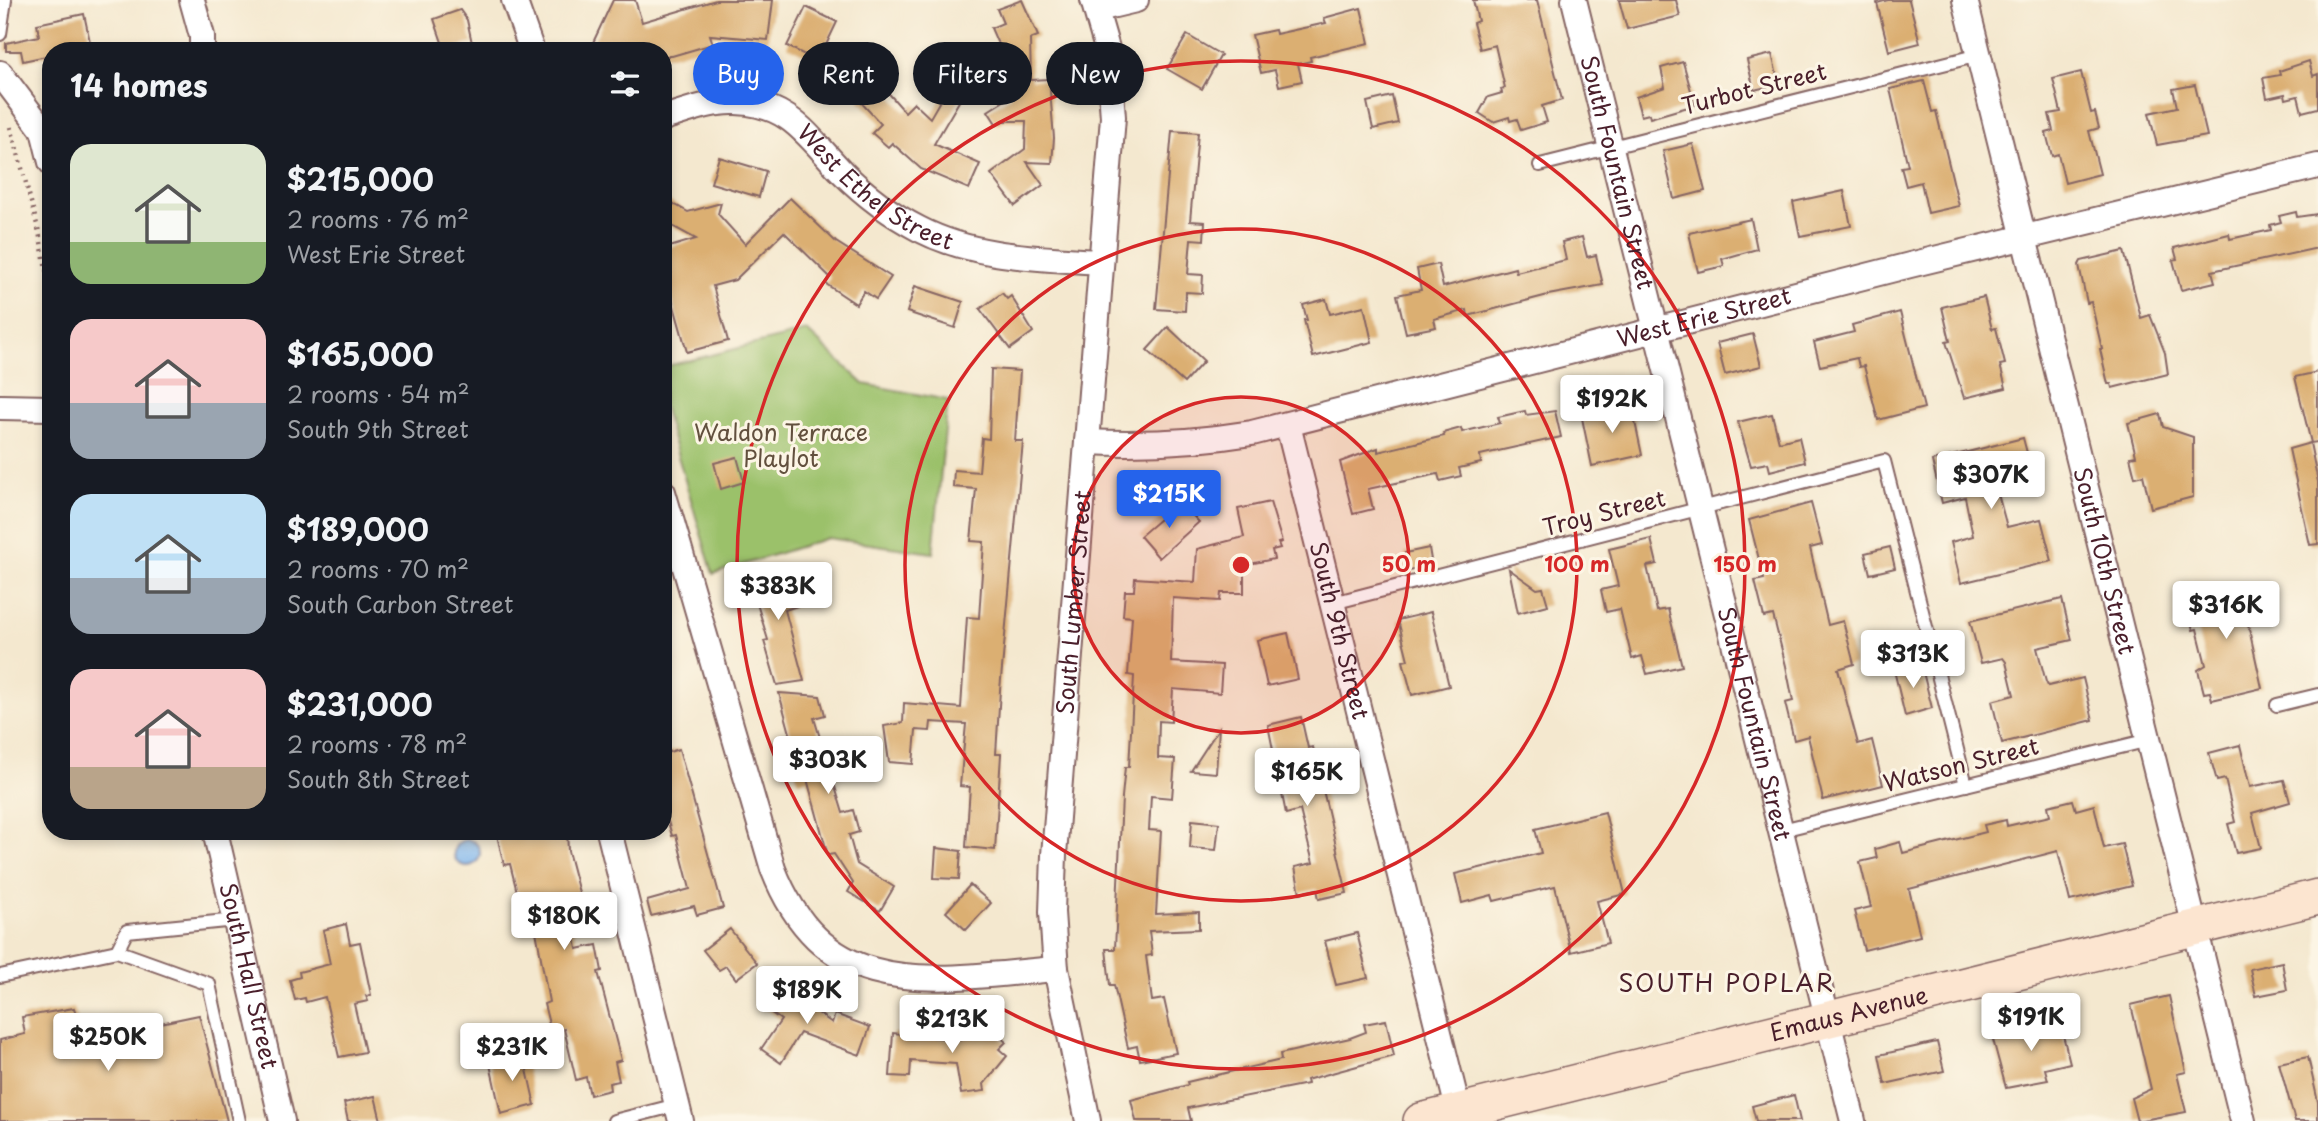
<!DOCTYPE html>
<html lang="en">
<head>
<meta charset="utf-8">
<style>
  :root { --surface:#171b24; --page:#20242c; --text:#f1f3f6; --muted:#9ea1a6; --accent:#2563eb }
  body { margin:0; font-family:"Playpen Sans",sans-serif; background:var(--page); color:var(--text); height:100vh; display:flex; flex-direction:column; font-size:26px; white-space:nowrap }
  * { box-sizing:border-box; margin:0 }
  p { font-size:23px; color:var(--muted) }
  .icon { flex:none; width:38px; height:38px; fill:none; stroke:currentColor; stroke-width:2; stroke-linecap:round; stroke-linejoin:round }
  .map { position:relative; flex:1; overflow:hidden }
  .panel { position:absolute; left:42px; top:42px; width:630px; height:798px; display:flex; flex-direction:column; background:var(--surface); border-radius:28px; box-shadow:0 4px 10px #0003 }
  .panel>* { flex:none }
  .banner { position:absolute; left:693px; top:42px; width:665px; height:63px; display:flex; gap:14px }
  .price { position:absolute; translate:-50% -60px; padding:0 16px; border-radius:7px; background:#fff; color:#222; font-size:23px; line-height:46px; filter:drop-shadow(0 2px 4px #0008) }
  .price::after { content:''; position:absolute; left:50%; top:42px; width:21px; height:16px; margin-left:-10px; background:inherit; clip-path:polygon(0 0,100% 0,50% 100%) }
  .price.on { background:var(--accent); color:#fff }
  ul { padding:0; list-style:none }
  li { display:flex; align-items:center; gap:21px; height:175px; padding:0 28px }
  li span { display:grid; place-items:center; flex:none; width:196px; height:140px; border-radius:21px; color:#555 }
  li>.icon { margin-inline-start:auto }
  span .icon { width:84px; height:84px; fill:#fffc; stroke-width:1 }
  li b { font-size:30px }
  h2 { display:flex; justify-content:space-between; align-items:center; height:84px; padding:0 28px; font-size:30px }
  .pill { padding:0 24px; border-radius:32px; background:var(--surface); box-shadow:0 4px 10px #0003; font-size:24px; line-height:63px }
  .pill.on { background:var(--accent); color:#fff }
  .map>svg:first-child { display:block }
  .green { fill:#9bc16b; stroke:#72704b; stroke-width:2 }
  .water { fill:#7fb6ee; stroke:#646a8c; stroke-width:2 }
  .building { fill:#dbaf72 }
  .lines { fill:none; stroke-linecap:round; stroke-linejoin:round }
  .lane-casing { stroke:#866564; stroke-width:16 }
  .street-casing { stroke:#866564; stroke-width:28 }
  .secondary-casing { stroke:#866564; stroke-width:38 }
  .path { stroke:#866564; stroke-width:4.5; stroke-dasharray:2 5; stroke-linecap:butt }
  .lane { stroke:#fff; stroke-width:12 }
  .street { stroke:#fff; stroke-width:24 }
  .secondary { stroke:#fce5d0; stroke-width:35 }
  .ring { fill:none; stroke:#d62828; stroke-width:3.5 }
  .labels { text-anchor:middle; stroke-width:6; stroke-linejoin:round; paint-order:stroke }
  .street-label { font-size:23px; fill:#4a1f2b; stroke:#fcf5e5 }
  .park-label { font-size:23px; fill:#62503e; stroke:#fcf5e5 }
  .neighbourhood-label { font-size:24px; letter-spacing:2px; fill:#4a1f2b; stroke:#fcf5e5 }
  .centre { fill:#d62828; stroke:#fcf5e5; stroke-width:3.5 }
  .ring-label { font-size:21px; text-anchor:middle; font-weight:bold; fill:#d62828; stroke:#fcf5e5; stroke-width:6; stroke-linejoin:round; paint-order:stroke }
</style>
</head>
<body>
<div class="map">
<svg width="2318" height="1121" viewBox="0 0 2318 1121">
  <rect width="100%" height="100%" fill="#fcf5e5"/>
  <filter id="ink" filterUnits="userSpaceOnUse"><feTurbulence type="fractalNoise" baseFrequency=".0143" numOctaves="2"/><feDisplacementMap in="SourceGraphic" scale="14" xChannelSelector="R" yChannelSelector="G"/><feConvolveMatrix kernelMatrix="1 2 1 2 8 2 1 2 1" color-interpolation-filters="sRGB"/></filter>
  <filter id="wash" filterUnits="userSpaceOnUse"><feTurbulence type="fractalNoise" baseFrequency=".00686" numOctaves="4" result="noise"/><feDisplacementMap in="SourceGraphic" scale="28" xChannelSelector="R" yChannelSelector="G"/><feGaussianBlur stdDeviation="1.57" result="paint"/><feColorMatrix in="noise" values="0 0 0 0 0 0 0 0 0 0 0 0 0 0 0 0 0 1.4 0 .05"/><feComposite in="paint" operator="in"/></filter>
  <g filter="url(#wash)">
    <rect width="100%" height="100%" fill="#f4e8cf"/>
    <polygon class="green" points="807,331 864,384 948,400 933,553 828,538 713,574 663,406 663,367"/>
    <circle class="water" cx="467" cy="853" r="13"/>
    <g id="blocks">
      <g class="building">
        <polygon points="613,0 635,0 642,22 716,0 773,0 768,40 710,35 713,44 672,56 664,56 663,51 589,51"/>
        <polygon points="1022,0 1038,36 1030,39 1031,80 1049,79 1054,138 1052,163 1027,162 1043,185 1015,206 991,174 1025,149 1026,121 1003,121 997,125 988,111 1010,97 1009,48 1001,51 991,28 1003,23 997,9"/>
        <polygon points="1473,0 1537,0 1562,100 1542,106 1547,122 1521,130 1517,119 1510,121 1509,117 1493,122 1479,113 1488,97 1502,93 1501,89 1505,88 1495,45 1480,49 1473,23 1478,21"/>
        <polygon points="1619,0 1676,0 1680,16 1627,29"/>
        <polygon points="1888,0 1909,0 1920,43 1889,51 1877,3"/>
        <polygon points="806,7 837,22 826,45 874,69 870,72 905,112 914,103 930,118 949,85 964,93 934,144 980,164 969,189 921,169 892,143 888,147 872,133 881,124 846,86 844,88 833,76 814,67 817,61 787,46"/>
        <polygon points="1361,8 1369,43 1310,57 1311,61 1298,64 1302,81 1279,86 1275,70 1261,73 1252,35 1275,30 1276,34 1326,23 1324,18"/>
        <polygon points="460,10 467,20 472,43 445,51 434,19"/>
        <polygon points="84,14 92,51 51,51 51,55 23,61 21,51 6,51 6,43 39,36 37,24"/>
        <polygon points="1187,35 1221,55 1202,89 1167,69"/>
        <polygon points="1772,54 1779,84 1754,90 1747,60"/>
        <polygon points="2309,61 2313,76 2318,74 2318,108 2302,112 2298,96 2286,99 2285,94 2267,98 2263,78 2280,75 2279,71"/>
        <polygon points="1683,62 1695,105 1650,118 1649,114 1641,116 1636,97 1665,87 1661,68"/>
        <polygon points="2081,72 2091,113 2095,112 2099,128 2089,131 2100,174 2065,183 2058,154 2052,156 2046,133 2053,131 2049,114 2061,112 2053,79"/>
        <polygon points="1924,81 1932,112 1936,111 1959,206 1928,213 1921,182 1906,186 1901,167 1908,166 1890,89"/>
        <polygon points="2195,85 2207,136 2157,145 2149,113 2177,107 2173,89"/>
        <polygon points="1392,96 1398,123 1373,129 1367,102"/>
        <polygon points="1172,131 1198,133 1190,221 1205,222 1204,240 1191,239 1188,274 1203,275 1202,293 1186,292 1185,311 1156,309"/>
        <polygon points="1693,144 1705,191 1674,199 1663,151"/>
        <polygon points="719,157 766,171 759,197 711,183"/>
        <polygon points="1844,191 1851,226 1800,236 1793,202"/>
        <polygon points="663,198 688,212 721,203 718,214 745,244 790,198 836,242 891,277 876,299 864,291 856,304 826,284 830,277 784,232 735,280 713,286 728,341 687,352 663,267 663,249 696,239 663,221"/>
        <polygon points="2296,212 2297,217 2318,214 2318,248 2212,271 2215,282 2181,290 2173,260 2177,259 2174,248 2229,234 2230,239 2271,230 2270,225 2281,222 2279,216"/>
        <polygon points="1751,219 1757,249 1722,259 1724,266 1698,272 1689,233"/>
        <polygon points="1582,237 1587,257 1596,255 1603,285 1548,295 1468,316 1467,310 1434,319 1436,327 1406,333 1397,295 1421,290 1417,269 1438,264 1443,287 1515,268 1516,272 1566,260 1562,242"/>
        <polygon points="2124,251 2141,318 2150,315 2165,353 2168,374 2112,388 2111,384 2108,384 2100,349 2102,349 2091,302 2087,303 2079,265 2081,261"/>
        <polygon points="915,286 963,302 955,328 907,312"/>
        <polygon points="1002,293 1007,299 1011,296 1033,332 1010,349 980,309"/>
        <polygon points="1984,297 1992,329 1996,328 2005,364 2000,365 2006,388 1964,398 1946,342 1950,341 1942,307"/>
        <polygon points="1326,299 1330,314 1364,306 1372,342 1313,357 1304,320 1307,320 1303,305"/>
        <polygon points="1900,312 1924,408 1878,420 1864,366 1859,367 1857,358 1820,366 1814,342 1854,332 1852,325"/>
        <polygon points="1168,327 1204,361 1184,383 1147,350"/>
        <polygon points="1753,334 1761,366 1725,375 1717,343"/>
        <polygon points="991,369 1020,371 1015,441 1023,441 1000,690 996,754 1001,754 995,850 966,847 970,787 960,786 966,724 931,722 930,731 916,730 913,764 889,762 884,726 903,723 904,703 961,708 967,617 979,618 984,542 971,541 976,489 953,487 954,470 979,472 982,438 989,439"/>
        <polygon points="2318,372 2318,442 2311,443 2295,377"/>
        <polygon points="1631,403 1642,455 1592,466 1582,418 1597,415 1596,411"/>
        <polygon points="1525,411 1526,415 1555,411 1561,437 1480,455 1481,463 1459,468 1461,476 1440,481 1438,474 1368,489 1373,509 1353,514 1340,462 1378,448 1378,452 1444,436 1443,433 1461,428 1462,432 1500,423 1498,417"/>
        <polygon points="1772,414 1779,442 1799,437 1805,462 1770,471 1768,463 1751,466 1738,422"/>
        <polygon points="2160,414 2163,427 2193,437 2193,497 2151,508 2143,475 2135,477 2130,457 2136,456 2128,423"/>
        <polygon points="2023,438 2034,479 1999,488 1998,494 2007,527 2041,519 2052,561 1961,583 1951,542 1973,536 1965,497 1942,503 1932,461"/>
        <polygon points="2310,443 2318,482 2318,544 2310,545 2289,449"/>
        <polygon points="737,457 744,482 721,489 714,463"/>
        <polygon points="1180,502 1199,522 1159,558 1140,536"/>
        <polygon points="1270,502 1282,542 1278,543 1280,548 1272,550 1274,559 1244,565 1244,593 1221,593 1220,601 1173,598 1171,662 1222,665 1220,693 1173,689 1171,722 1159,721 1158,758 1175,759 1172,798 1151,796 1149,830 1161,831 1156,914 1199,912 1199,929 1149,931 1152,955 1146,956 1152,1001 1164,999 1176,1053 1140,1060 1137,1046 1128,1048 1114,985 1110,985 1106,949 1115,949 1122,797 1125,767 1129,767 1134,676 1128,675 1132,617 1123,616 1125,591 1134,591 1135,578 1195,582 1197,549 1244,537 1238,509"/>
        <polygon points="1811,503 1822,545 1810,548 1828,625 1843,621 1854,664 1838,669 1858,744 1872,740 1883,785 1823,800 1808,736 1794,740 1785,703 1793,701 1786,666 1773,615 1764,617 1755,581 1764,579 1749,520"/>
        <polygon points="1651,539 1657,564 1647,566 1657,611 1668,609 1682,666 1647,674 1642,656 1632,659 1620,609 1606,612 1601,590 1618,586 1609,549"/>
        <polygon points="1890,547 1895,568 1870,574 1865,553"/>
        <polygon points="1429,548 1432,566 1408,571 1405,553"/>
        <polygon points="789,565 800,605 785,610 804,681 777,685 764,641 768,640 749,577"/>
        <polygon points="1509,569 1537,589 1543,588 1548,605 1518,613"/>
        <polygon points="2245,582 2253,623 2248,624 2262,688 2212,700 2210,692 2204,693 2198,670 2206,665 2197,629 2193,630 2187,606 2198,601 2197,594"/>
        <polygon points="2062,599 2072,640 2037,648 2046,682 2048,686 2083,678 2093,720 2002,743 1992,701 2014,695 2006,662 2003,658 1981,663 1970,621"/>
        <polygon points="1431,612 1449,686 1412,695 1403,661 1408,660 1398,620"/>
        <polygon points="1288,633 1298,679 1267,686 1257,640"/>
        <polygon points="1921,664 1932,708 1905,716 1894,670"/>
        <polygon points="779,693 820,696 825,715 814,718 843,813 853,810 859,832 849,835 857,864 894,887 880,911 848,892 853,883 834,854 828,855 807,779 798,781 792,760 797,759"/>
        <polygon points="1301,717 1308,748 1313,747 1347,893 1319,899 1317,889 1300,893 1295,867 1313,863 1300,810 1286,814 1268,725"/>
        <polygon points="1219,728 1216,773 1191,771"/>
        <polygon points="2240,745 2250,787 2284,780 2290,802 2252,813 2261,848 2236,853 2228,824 2235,822 2225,779 2217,781 2209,753"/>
        <polygon points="679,749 723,908 697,915 694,906 651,916 647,901 690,889 676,835 672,836 663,803 663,754"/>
        <polygon points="2073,800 2076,810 2094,805 2104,848 2122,844 2132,886 2070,901 2058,851 1909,889 1920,936 1864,950 1854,911 1871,907 1860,862 1877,858 1875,849 1900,842 1903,853 1986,832 1984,825 2006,820 2007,826 2050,816 2048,806"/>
        <polygon points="1605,812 1625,894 1597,901 1608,943 1571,952 1555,886 1494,901 1492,895 1462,903 1455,874 1541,853 1535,829"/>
        <polygon points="1192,820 1219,823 1216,850 1190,848"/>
        <polygon points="496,831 567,831 568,851 583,908 570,911 577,949 597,945 602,971 598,972 621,1060 615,1062 619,1081 609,1083 610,1090 590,1095 586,1077 576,1080 564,1029 551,1032 544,1004 549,1002 534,920 531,921 529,914 523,916 510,864 504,865"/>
        <polygon points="936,848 961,851 959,879 934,878"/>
        <polygon points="970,885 991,903 966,930 946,912"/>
        <polygon points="346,924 350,944 360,942 371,995 366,996 368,1001 354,1004 365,1052 339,1057 325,997 306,1002 305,998 295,1000 290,980 300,977 299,972 330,964 323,930"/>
        <polygon points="730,929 757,963 736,979 726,966 719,970 703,950"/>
        <polygon points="1357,933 1368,978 1336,985 1325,941"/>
        <polygon points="2282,962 2287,990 2256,996 2250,969"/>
        <polygon points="775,982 832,1023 835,1014 870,1027 860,1055 800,1033 781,1063 761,1049 781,1020 759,1004"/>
        <polygon points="2169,996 2186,1072 2177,1074 2186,1112 2137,1121 2131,1098 2151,1089 2131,1005"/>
        <polygon points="74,1008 84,1039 199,1015 227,1121 0,1121 0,1040 25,1034 22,1017"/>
        <polygon points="978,1018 1006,1042 999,1049 1007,1056 984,1084 985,1091 961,1094 956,1064 911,1061 910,1077 890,1076 893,1033 960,1040"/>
        <polygon points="2059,1019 2070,1063 2045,1069 2048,1080 2006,1088 1992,1036"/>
        <polygon points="1386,1020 1394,1056 1306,1080 1307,1084 1188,1108 1191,1121 1136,1121 1131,1100 1188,1085 1187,1082 1281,1060 1280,1054 1350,1038 1366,1032 1364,1024"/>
        <polygon points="1937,1042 1944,1071 1885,1084 1879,1055"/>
        <polygon points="523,1052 535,1105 501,1114 489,1060"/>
        <polygon points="2308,1057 2318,1102 2318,1121 2295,1121 2279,1063"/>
        <polygon points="1794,1095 1800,1121 1756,1121 1752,1106"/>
        <polygon points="375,1096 381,1121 348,1121 344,1103"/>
      </g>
    </g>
  </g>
  <g filter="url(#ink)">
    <use href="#blocks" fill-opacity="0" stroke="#866564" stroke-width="2"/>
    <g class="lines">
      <defs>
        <g id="lane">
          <polyline points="0,34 5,0"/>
          <polyline points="1540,165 1979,55"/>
          <polyline points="1333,603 1884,461 1966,785"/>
          <polyline points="2277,705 2318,695"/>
          <polyline points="1782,830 2149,740"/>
          <polyline points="117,951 127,931 236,920"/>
          <polyline points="0,976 117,951 209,984 239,1121"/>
          <polyline points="614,1121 677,1105"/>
        </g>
        <g id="street">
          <polyline points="192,0 202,36 202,51"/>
          <polyline points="514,0 532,51"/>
          <path id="s1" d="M1574 0 1853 1121"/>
          <path id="s2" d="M1965 0 2243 1121"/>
          <polyline points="1098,9 1136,0"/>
          <polyline points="0,73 43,130 51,162"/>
          <path id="s3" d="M663 118C687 111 711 101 736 102 791 104 808 137 842 172 865 195 890 214 919 229 975 258 1039 258 1100 262"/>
          <polyline points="0,407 51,408"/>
          <path id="s4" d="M1288 425 1461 1121"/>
          <path id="s5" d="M1087 442C1144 445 1196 442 1252 433L1910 265 2318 166"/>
          <path d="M663 492 773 869C827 1007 937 978 1056 969"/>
          <path id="s6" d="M215 831 282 1121"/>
          <polyline points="609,831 681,1121"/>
          <path id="s7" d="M1088 1121 1056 969 1052 912 1054 855 1113 117 1108 52 1093 0"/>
        </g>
        <g id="secondary">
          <path id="s8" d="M1421 1121 2318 897"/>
        </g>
      </defs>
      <use href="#lane" class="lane-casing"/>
      <use href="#street" class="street-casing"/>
      <use href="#secondary" class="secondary-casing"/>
      <polyline class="path" points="11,127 39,232 51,294"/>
      <use href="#lane" class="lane"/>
      <use href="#street" class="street"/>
      <use href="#secondary" class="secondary"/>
    </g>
  </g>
  <circle cx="1241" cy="565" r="168" fill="#d62828" fill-opacity=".12"/>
  <g class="ring">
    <circle cx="1241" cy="565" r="168"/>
    <circle cx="1241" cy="565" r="336"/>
    <circle cx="1241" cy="565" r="504"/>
  </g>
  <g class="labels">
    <g class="street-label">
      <text transform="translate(1754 89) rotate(-14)" y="8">Turbot Street</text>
      <text dy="8" stroke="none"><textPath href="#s1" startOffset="178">South Fountain Street</textPath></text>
      <text dy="8" stroke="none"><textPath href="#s3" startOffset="243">West Ethel Street</textPath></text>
      <text dy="8" stroke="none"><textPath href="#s5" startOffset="632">West Erie Street</textPath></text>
      <text transform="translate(1604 513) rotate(-14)" y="8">Troy Street</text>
      <text dy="8" stroke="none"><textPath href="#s2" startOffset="578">South 10th Street</textPath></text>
      <text dy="8" stroke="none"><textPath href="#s7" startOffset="523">South Lumber Street</textPath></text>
      <text dy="8" stroke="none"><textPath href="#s4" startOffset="212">South 9th Street</textPath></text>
      <text dy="8" stroke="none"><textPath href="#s1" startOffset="746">South Fountain Street</textPath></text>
      <text transform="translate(1961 765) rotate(-14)" y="8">Watson Street</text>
      <text dy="8" stroke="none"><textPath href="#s6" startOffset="149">South Hall Street</textPath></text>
      <text dy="8" stroke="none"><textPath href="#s8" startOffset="441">Emaus Avenue</textPath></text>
    </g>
    <g class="park-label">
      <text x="781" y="441">Waldon Terrace<tspan x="781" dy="26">Playlot</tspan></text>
    </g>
    <g class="neighbourhood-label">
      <text x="1727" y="992">SOUTH POPLAR</text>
    </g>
  </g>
  <circle cx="1241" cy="565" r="10" class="centre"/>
  <g class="ring-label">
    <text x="1409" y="572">50 m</text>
    <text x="1577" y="572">100 m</text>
    <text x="1745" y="572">150 m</text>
  </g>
</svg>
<b class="price" style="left:1612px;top:435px">$192K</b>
<b class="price" style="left:1991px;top:511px">$307K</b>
<b class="price on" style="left:1169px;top:530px">$215K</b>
<b class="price" style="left:778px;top:622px">$383K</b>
<b class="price" style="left:2226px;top:641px">$316K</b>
<b class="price" style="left:1913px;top:690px">$313K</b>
<b class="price" style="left:828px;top:796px">$303K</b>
<b class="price" style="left:1307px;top:808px">$165K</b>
<b class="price" style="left:564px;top:952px">$180K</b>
<b class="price" style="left:807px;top:1026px">$189K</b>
<b class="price" style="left:2031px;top:1053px">$191K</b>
<b class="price" style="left:952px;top:1055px">$213K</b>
<b class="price" style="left:108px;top:1073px">$250K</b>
<b class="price" style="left:512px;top:1083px">$231K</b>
<div class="banner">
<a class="pill on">Buy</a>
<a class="pill">Rent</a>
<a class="pill">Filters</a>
<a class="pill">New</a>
</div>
<section class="panel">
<h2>14 homes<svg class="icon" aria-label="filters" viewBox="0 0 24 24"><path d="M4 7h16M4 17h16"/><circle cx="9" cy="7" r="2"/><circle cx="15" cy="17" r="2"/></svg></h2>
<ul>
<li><span style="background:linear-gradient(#dfe7d0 70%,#8fb573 0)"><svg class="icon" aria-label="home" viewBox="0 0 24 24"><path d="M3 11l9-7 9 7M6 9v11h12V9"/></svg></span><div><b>$215,000</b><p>2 rooms · 76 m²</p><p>West Erie Street</p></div></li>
<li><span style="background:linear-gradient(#f6c9c9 60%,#9aa5b1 0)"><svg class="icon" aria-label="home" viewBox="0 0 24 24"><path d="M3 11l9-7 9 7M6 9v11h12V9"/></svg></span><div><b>$165,000</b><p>2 rooms · 54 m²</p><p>South 9th Street</p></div></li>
<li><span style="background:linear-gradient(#bfe0f5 60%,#9aa5b1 0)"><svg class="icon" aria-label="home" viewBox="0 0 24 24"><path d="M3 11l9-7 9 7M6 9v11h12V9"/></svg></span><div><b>$189,000</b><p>2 rooms · 70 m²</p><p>South Carbon Street</p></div></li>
<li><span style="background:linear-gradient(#f6c9c9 70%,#b9a48a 0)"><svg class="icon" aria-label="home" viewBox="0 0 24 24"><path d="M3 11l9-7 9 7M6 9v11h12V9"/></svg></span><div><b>$231,000</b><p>2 rooms · 78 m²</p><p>South 8th Street</p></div></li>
</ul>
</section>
</div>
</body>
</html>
